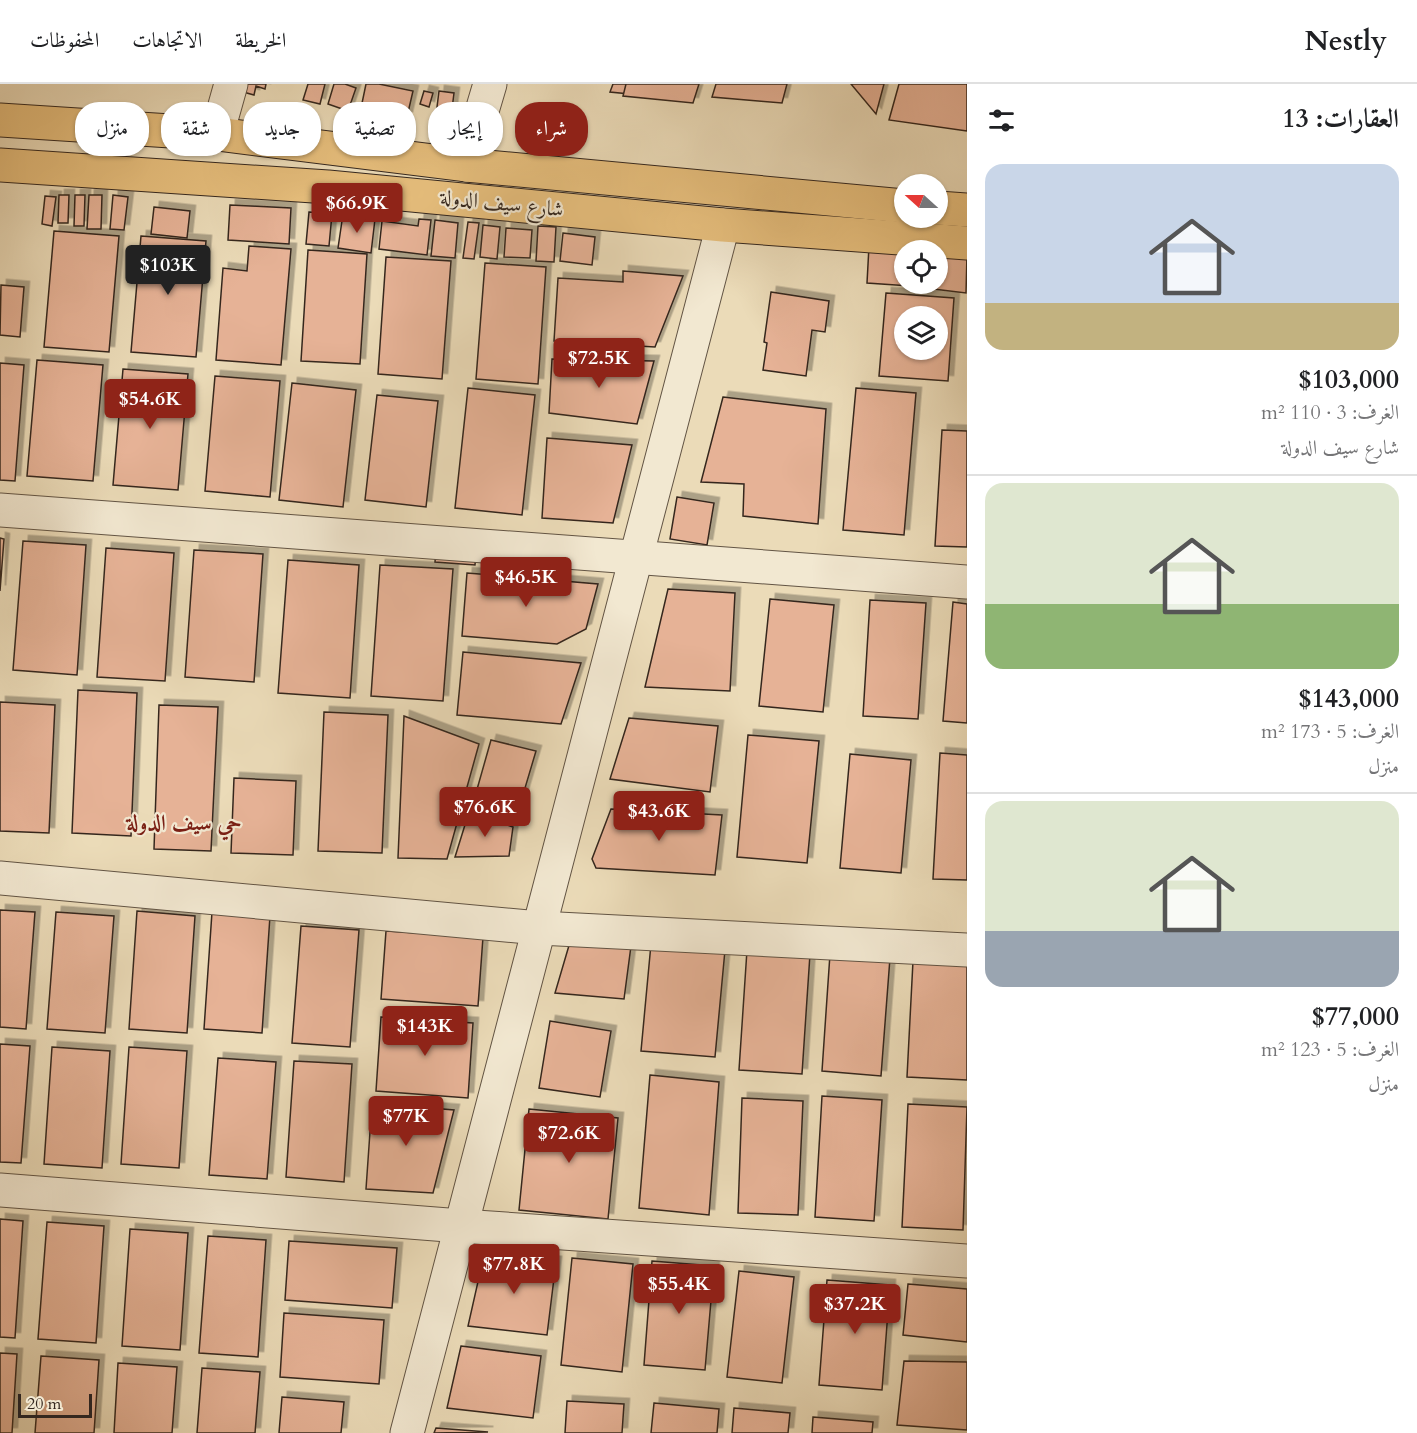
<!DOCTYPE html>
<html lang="ar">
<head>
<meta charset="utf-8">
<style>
  :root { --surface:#fff; --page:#f6f6f6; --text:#202124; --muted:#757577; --line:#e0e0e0; --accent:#8f2418 }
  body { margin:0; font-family:Cardo,Amiri,serif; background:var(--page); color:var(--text); direction:rtl; height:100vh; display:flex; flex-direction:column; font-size:22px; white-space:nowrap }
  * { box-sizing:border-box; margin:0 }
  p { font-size:20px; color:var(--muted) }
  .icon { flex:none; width:33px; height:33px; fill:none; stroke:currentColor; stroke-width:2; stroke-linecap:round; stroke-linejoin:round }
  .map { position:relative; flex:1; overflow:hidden; direction:ltr }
  .drawer { display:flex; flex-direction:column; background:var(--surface); width:450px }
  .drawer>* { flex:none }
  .top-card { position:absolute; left:18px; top:18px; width:570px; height:54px; direction:rtl; display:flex; gap:12px }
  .needle { width:39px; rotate:291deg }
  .tools { position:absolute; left:894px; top:90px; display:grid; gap:12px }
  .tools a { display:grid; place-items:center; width:54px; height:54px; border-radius:50%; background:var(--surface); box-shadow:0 2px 4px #0004; font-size:30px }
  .scale { position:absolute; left:18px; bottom:15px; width:74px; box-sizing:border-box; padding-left:6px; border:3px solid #34271e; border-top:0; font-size:16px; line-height:21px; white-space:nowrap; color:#34271e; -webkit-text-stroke:4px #f2e8d1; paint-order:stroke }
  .price { position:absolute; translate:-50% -51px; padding:0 14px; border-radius:6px; background:var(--accent); color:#fff; font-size:20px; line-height:39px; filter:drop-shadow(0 2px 3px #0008) }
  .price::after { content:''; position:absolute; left:50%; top:36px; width:18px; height:14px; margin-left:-9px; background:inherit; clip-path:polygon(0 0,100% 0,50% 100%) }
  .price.current { background:#222; color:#fff }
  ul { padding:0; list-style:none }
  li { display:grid; align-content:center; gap:12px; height:318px; padding:0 18px }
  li+li { border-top:2px solid var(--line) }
  li span { display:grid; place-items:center; height:186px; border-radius:18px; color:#555 }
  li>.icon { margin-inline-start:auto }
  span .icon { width:108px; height:108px; fill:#fffc; stroke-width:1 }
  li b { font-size:26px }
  h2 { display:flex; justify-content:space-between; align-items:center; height:72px; padding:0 18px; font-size:26px }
  .pill { padding:0 21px; border-radius:24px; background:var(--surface); box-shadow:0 2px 4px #0004; font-size:21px; line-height:54px }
  .pill.current { background:var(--accent); color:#fff }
  header { display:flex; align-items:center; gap:36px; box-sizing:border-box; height:84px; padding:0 30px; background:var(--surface); border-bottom:2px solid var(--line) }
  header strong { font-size:28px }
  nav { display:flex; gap:33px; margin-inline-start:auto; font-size:21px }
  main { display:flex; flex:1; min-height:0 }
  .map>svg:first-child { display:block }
  .building { fill:#e6b296; stroke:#34271e; stroke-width:1.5; fill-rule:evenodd; filter:url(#shadow) }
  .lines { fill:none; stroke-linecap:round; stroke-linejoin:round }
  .minor-casing { stroke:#625444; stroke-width:35 }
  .major-casing { stroke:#34271e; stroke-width:35 }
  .minor { stroke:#f2e8d1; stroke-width:33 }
  .major { stroke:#e6be7c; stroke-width:33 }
  .labels { text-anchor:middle; stroke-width:4.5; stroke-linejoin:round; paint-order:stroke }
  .street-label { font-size:21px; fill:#34271e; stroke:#f2e8d1 }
  .neighbourhood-label { font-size:22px; font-weight:bold; fill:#7a1f14; stroke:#f2e8d1 }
</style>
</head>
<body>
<header>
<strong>Nestly</strong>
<nav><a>الخريطة</a><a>الاتجاهات</a><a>المحفوظات</a></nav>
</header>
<main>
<section class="drawer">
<h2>العقارات: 13<svg class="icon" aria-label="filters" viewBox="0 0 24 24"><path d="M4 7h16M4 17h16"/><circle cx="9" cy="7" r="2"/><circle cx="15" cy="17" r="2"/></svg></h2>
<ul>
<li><span style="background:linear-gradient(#c9d6e8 75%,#c2b280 0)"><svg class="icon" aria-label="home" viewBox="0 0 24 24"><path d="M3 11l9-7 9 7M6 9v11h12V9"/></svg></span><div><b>$103,000</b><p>الغرف: 3 · 110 m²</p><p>شارع سيف الدولة</p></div></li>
<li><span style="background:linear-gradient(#dfe7d0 65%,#8fb573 0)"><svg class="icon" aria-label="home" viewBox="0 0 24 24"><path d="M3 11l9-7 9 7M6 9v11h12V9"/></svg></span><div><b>$143,000</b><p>الغرف: 5 · 173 m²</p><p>منزل</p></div></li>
<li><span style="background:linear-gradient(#dfe7d0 70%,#9aa5b1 0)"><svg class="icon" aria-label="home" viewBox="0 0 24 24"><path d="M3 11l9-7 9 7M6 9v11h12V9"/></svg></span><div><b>$77,000</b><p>الغرف: 5 · 123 m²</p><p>منزل</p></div></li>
</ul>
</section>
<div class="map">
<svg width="967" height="1349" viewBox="0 0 967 1349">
  <defs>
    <filter id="shadow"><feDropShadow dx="5.5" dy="-5.5" stdDeviation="0" flood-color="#0004"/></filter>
  </defs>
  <rect width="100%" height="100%" fill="#ebdbb8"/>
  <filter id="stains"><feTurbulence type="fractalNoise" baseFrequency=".00333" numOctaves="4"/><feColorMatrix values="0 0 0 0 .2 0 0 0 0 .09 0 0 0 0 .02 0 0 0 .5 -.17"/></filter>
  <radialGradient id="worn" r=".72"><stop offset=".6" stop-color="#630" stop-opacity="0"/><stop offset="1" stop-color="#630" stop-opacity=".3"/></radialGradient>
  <g class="building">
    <polygon points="238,0 266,0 265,5 256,2 254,11 236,6"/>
    <polygon points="308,0 325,0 320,20 303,16"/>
    <polygon points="334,0 345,0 356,4 348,27 328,20"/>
    <polygon points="366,0 379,0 413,7 407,33 361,24"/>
    <polygon points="613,0 685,0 680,15 610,8"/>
    <polygon points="626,0 699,0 693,19 623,12"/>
    <polygon points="716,0 787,0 782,19 712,13"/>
    <polygon points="851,0 884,0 876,30"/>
    <polygon points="899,0 967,0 967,47 889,36"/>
    <polygon points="424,7 433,9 429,23 420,20"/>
    <polygon points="439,7 454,9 452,25 437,23"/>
    <polygon points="59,111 69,111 68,139 58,139"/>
    <polygon points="75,111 85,111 84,142 74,142"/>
    <polygon points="89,111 102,111 101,145 87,145"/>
    <polygon points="113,111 128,113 124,146 110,145"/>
    <polygon points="45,112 56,113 52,142 42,140"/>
    <polygon points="230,121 291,124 289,160 228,156"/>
    <polygon points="154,123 190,127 187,154 151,150"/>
    <polygon points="309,128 332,130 329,162 306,160"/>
    <polygon points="343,130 375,135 371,169 338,164"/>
    <polygon points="419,135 431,136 427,171 379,165 382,137 418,142"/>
    <polygon points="435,136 458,139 455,174 431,172"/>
    <polygon points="468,138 479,139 474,175 463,174"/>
    <polygon points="483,141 500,143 497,175 480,173"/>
    <polygon points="538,142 556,143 554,178 536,177"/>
    <polygon points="506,144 532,146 530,174 504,173"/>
    <polygon points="54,147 119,152 109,268 44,263"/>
    <polygon points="563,149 595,153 592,181 560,177"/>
    <polygon points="141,152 206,157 196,273 131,268"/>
    <polygon points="249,162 291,165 281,281 216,276 223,184 247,187"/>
    <polygon points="869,162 904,166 904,200 910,200 910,202 867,199"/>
    <polygon points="308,166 367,170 360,280 301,277"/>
    <polygon points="938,166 967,170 966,209 917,203 918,200 938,200"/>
    <polygon points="386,173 451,177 442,295 378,290"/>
    <polygon points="485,179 546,183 538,300 476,295"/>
    <polygon points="623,187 683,192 655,263 554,257 558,194 623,198"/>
    <polygon points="1,201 24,203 20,253 0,251"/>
    <polygon points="771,208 829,217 825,248 812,246 806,292 763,286 767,259 764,258"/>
    <path d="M886 209 954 214 948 297 879 292ZM904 232H938V266H904Z"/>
    <polygon points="552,275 654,277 637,340 549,329"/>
    <polygon points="37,276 103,281 93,397 27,392"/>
    <polygon points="0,279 24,281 15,397 0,396"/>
    <polygon points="123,285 188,290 178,406 113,401"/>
    <polygon points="215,292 280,297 270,413 205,407"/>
    <polygon points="292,299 356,306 343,423 279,416"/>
    <polygon points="468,304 535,311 522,431 455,424"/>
    <polygon points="856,304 916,309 904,451 843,446"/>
    <polygon points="377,311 438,317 426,423 365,416"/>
    <polygon points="723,313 826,325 818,440 743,432 744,400 701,398"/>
    <polygon points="942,346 967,347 967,463 935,462"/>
    <polygon points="547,354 632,361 613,439 542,434"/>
    <polygon points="677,413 714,419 707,461 670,455"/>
    <polygon points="0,454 4,455 0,507"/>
    <polygon points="23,457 86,461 77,591 13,586"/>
    <polygon points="106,464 174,469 165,597 97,593"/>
    <polygon points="436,465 476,468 475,481 435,478"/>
    <polygon points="194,466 263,470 254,598 185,593"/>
    <polygon points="288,476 359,481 350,614 278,609"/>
    <polygon points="380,481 453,485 443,617 371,612"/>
    <polygon points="467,489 598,500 586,545 557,560 462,552"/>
    <polygon points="668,505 735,509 730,607 645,603"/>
    <polygon points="770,515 834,521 823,628 759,622"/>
    <polygon points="870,516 926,519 918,635 863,632"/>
    <polygon points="953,518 967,520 967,639 943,637"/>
    <polygon points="463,568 581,579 561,640 457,631"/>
    <polygon points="78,606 137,609 131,752 72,749"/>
    <polygon points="0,618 55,621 49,749 0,747"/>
    <polygon points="159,621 218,623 211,767 154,765"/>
    <polygon points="324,628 388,631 382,769 318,767"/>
    <polygon points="404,632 479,660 447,775 398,774"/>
    <polygon points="629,634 718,642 710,708 610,695"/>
    <polygon points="748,651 819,657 807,779 737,773"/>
    <polygon points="491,656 536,667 517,731 472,723"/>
    <polygon points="940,669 967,671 967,796 933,795"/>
    <polygon points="850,670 911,676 901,789 840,784"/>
    <polygon points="234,694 296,697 293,771 231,769"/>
    <polygon points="611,725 722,731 715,791 596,784 592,775"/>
    <polygon points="469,728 513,743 509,772 455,773"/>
    <polygon points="0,826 35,828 26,945 0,943"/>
    <polygon points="137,827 195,832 187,949 129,945"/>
    <polygon points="56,828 114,832 105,949 47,945"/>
    <polygon points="212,828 270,832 262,949 204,945"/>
    <polygon points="301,842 359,846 350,963 292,959"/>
    <polygon points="386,847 483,853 478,922 381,915"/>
    <polygon points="570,858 631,862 624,915 555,909"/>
    <polygon points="651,860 725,866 715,973 641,967"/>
    <polygon points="747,866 810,870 802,990 739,986"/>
    <polygon points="830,870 890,874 881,992 822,987"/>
    <polygon points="913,877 967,879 967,996 907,993"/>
    <polygon points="381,933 473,939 468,1014 376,1007"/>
    <polygon points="550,937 611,947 600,1013 539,1004"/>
    <polygon points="0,960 30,962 21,1079 0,1078"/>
    <polygon points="52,963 110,967 102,1084 44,1080"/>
    <polygon points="129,963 187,967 179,1084 121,1080"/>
    <polygon points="218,974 276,978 267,1095 209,1091"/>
    <polygon points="294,977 352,980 344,1098 286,1093"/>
    <polygon points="650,991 719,998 709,1131 639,1124"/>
    <polygon points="822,1012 882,1016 874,1137 815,1133"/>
    <polygon points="742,1014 803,1017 798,1131 738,1129"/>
    <polygon points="372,1019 454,1026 433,1109 366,1105"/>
    <polygon points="908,1020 967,1023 963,1146 902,1143"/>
    <polygon points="529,1025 618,1034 608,1135 519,1126"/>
    <polygon points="0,1135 23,1137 15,1254 0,1253"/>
    <polygon points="47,1138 104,1142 96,1259 38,1255"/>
    <polygon points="130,1145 188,1149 180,1266 122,1262"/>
    <polygon points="208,1152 266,1156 258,1273 199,1269"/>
    <polygon points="289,1157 397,1164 392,1224 285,1216"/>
    <polygon points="484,1171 556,1178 547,1251 468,1242"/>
    <polygon points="572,1174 633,1180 622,1288 561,1281"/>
    <polygon points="652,1177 714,1182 705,1286 644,1281"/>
    <polygon points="739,1187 794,1193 782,1299 727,1293"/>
    <polygon points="827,1196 890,1201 882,1306 819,1301"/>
    <polygon points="908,1200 967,1205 967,1258 903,1251"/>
    <polygon points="284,1229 384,1236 379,1300 280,1293"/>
    <polygon points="461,1262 541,1272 533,1334 447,1324"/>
    <polygon points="0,1269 17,1270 12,1349 0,1349"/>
    <polygon points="41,1272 99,1276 94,1349 35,1349"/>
    <polygon points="904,1277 967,1278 967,1346 897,1341"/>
    <polygon points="118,1279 177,1283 172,1349 114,1349"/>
    <polygon points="202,1284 260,1288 255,1349 197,1349"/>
    <polygon points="282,1313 344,1318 341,1349 279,1349"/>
    <polygon points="567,1317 624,1320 622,1349 565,1349"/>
    <polygon points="654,1319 719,1325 717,1349 651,1349"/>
    <polygon points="734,1324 790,1329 788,1349 732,1349"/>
    <polygon points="813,1333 873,1338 872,1349 812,1349"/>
    <polygon points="436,1344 488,1348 434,1349"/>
  </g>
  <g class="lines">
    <defs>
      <g id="minor">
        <polyline points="217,50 231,0"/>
        <polyline points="466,81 490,0"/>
        <polyline points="0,426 967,498"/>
        <polyline points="0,794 539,844 967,866"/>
        <polyline points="0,1106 461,1142 967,1177"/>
        <polyline points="407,1349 723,141"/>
      </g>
      <g id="major">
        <polyline points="0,36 217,50 466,81 904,122"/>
        <polyline points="0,81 328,103 723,141 967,159"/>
        <polyline points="938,124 967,126"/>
      </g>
    </defs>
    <use href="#minor" class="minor-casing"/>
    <use href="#major" class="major-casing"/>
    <use href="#minor" class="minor"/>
    <use href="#major" class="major"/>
  </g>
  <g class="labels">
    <g class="street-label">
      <text transform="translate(502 119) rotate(6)" y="7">شارع سيف الدولة</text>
    </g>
    <g class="neighbourhood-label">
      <text x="184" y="746">حي سيف الدولة</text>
    </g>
  </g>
  <rect width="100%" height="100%" filter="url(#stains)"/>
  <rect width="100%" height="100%" fill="url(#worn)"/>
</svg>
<div class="tools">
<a><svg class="needle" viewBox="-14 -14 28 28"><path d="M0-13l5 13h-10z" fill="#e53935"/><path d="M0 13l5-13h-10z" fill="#757577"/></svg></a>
<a><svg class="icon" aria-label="locate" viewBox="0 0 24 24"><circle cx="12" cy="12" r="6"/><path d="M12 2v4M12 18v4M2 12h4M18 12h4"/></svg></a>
<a><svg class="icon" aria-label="layers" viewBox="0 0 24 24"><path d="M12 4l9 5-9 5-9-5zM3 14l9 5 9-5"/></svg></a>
</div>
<div class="scale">20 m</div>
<b class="price" style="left:357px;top:150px">$66.9K</b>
<b class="price current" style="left:168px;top:212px">$103K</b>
<b class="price" style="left:599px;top:305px">$72.5K</b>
<b class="price" style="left:150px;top:346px">$54.6K</b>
<b class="price" style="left:526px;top:524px">$46.5K</b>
<b class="price" style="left:485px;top:754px">$76.6K</b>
<b class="price" style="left:659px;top:758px">$43.6K</b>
<b class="price" style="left:425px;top:973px">$143K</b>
<b class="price" style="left:406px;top:1063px">$77K</b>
<b class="price" style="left:569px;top:1080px">$72.6K</b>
<b class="price" style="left:514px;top:1211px">$77.8K</b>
<b class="price" style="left:679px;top:1231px">$55.4K</b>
<b class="price" style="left:855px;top:1251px">$37.2K</b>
<div class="top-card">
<a class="pill current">شراء</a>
<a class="pill">إيجار</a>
<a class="pill">تصفية</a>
<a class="pill">جديد</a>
<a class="pill">شقة</a>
<a class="pill">منزل</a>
</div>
</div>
</main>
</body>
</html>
